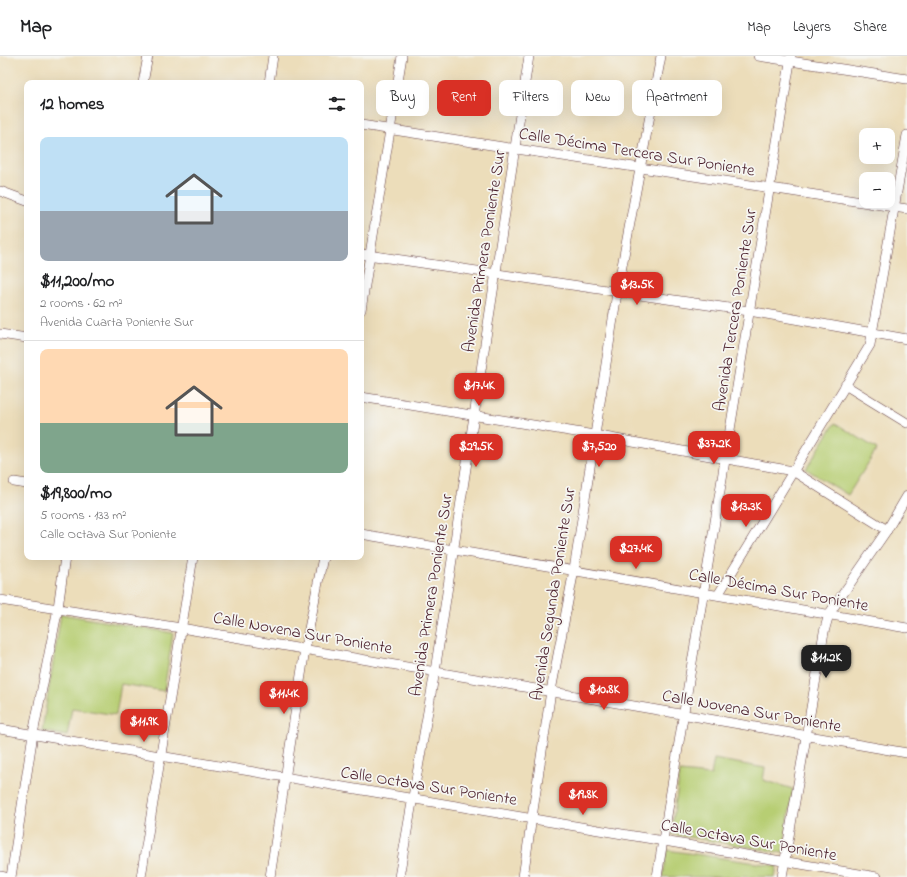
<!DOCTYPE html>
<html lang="en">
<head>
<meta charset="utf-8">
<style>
  :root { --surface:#fff; --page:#f2f2f2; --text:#202124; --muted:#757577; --line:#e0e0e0; --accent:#d93025 }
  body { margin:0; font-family:"Indie Flower",sans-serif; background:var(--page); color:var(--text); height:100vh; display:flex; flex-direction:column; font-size:15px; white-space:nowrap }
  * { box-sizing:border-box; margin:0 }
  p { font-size:13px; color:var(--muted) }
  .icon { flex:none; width:22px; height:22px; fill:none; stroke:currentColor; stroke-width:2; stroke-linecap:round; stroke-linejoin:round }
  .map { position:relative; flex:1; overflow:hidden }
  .details { position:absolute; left:24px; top:24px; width:340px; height:480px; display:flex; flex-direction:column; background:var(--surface); border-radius:8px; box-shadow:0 4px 16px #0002 }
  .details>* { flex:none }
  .hud { position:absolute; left:376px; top:24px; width:380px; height:36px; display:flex; gap:8px }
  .tools { position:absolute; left:859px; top:72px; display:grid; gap:8px }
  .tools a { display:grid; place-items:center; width:36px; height:36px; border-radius:8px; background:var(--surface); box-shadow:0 4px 16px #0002; font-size:20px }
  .price { position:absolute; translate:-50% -34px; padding:0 9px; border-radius:8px; background:var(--accent); color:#fff; font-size:13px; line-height:26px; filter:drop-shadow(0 1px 2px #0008) }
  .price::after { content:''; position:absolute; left:50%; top:24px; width:12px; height:9px; margin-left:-6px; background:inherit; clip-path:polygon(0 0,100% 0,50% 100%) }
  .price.active { background:#222; color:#fff }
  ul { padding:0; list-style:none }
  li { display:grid; align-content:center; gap:8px; height:212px; padding:0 16px }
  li+li { border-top:1px solid var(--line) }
  li span { display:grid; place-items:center; height:124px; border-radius:8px; color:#555 }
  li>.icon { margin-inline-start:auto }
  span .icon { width:72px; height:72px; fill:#fffc; stroke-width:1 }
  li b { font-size:17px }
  h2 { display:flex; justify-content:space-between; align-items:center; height:48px; padding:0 16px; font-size:17px }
  .pill { padding:0 14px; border-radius:8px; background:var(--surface); box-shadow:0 4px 16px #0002; font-size:14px; line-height:36px }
  .pill.active { background:var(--accent); color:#fff }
  header { display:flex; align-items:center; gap:24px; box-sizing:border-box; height:56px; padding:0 20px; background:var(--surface); border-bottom:1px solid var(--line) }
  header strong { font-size:19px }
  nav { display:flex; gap:22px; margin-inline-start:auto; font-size:14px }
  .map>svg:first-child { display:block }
  .green { fill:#b7ce73; stroke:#80764f }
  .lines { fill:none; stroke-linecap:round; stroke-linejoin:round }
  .minor-casing { stroke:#623c40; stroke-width:10 }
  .minor { stroke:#fff; stroke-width:9 }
  .labels { text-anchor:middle; stroke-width:3.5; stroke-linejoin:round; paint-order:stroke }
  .street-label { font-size:17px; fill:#4a1f2b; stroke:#f6f6f2 }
</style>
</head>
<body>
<header>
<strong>Map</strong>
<nav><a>Map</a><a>Layers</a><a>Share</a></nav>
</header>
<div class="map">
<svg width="907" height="821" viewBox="0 0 907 821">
  <rect width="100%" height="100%" fill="#f6f6f2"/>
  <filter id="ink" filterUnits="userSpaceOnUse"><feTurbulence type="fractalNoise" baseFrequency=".025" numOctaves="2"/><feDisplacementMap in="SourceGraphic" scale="8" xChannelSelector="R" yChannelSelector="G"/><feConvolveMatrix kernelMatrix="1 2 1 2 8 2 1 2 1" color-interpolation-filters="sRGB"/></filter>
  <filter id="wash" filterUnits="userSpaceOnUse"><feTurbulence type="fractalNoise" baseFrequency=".012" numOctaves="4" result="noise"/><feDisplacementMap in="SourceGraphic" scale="16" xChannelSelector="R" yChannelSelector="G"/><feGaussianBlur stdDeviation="0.9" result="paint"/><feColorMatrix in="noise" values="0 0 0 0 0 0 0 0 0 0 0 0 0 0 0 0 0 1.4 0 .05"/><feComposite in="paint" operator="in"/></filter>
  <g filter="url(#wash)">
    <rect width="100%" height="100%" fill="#ecddba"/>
    <g class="green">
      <polygon points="835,367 877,393 848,439 806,413"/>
      <polygon points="61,558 173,577 164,635 121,628 116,659 72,652 67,680 42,675"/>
      <polygon points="714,703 765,712 763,724 793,733 783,797 671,778 680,716 711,719"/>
      <polygon points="667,794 777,810 775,821 663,821"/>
    </g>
  </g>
  <g filter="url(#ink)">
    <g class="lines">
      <defs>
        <g id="minor">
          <polyline points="758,0 907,23"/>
          <polyline points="143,27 148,0"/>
          <polyline points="269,27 273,0"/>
          <polyline points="361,69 907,153"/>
          <polyline points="0,135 27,145"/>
          <polyline points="361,198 749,255 907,283"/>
          <polyline points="361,254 402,0"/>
          <polyline points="0,278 27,282"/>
          <polyline points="845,329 907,367"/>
          <polyline points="361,341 594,379 793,415 887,474"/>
          <polyline points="14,426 27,428"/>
          <polyline points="361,478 907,572"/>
          <polyline points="718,539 870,289 907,79"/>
          <polyline points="0,544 181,572 907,697"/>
          <polyline points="0,673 877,821"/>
          <polyline points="0,820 5,821"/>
          <polyline points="11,821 33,678 58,552 65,501"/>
          <polyline points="141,821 193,501"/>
          <polyline points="270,821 305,593 323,501"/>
          <polyline points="399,821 435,615 529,0"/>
          <polyline points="523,821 551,635 574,514 617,237 661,0"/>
          <polyline points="657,821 791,0"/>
          <polyline points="782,821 824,576 829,558 887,474 907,440"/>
        </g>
      </defs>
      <use href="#minor" class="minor-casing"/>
      <use href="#minor" class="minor"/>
    </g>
  </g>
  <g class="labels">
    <g class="street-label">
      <text transform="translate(637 95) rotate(9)" y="6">Calle Décima Tercera Sur Poniente</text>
      <text transform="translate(483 195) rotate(-81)" y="6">Avenida Primera Poniente Sur</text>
      <text transform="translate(734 254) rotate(-81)" y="6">Avenida Tercera Poniente Sur</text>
      <text transform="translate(779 533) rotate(10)" y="6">Calle Décima Sur Poniente</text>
      <text transform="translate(552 538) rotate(-81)" y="6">Avenida Segunda Poniente Sur</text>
      <text transform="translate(430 539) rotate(-81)" y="6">Avenida Primera Poniente Sur</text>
      <text transform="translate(303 576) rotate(10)" y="6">Calle Novena Sur Poniente</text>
      <text transform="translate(752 654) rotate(10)" y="6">Calle Novena Sur Poniente</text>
      <text transform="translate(429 729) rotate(9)" y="6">Calle Octava Sur Poniente</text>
      <text transform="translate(749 783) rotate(10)" y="6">Calle Octava Sur Poniente</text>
    </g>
  </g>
</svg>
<div class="tools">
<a>+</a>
<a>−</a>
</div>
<b class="price" style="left:637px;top:250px">$13.5K</b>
<b class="price" style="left:479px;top:351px">$17.4K</b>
<b class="price" style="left:714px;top:409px">$37.2K</b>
<b class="price" style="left:476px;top:412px">$29.5K</b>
<b class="price" style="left:599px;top:412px">$7,520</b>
<b class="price" style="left:746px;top:472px">$13.3K</b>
<b class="price" style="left:636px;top:514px">$27.4K</b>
<b class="price active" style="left:826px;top:623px">$11.2K</b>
<b class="price" style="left:604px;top:655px">$10.8K</b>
<b class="price" style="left:284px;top:659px">$11.4K</b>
<b class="price" style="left:144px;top:687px">$11.9K</b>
<b class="price" style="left:583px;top:760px">$19.8K</b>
<div class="hud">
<a class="pill">Buy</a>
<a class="pill active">Rent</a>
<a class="pill">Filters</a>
<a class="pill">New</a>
<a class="pill">Apartment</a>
</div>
<section class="details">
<h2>12 homes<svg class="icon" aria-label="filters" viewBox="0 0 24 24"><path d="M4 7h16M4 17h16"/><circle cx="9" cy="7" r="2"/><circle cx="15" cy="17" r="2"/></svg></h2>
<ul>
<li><span style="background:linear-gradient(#bfe0f5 60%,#9aa5b1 0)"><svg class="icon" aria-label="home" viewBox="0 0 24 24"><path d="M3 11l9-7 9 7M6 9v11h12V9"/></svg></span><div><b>$11,200/mo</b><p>2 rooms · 62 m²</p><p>Avenida Cuarta Poniente Sur</p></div></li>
<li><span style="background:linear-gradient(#ffd9b3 60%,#7fa58c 0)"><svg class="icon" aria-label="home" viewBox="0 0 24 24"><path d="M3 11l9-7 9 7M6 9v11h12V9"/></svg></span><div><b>$19,800/mo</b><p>5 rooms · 133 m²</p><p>Calle Octava Sur Poniente</p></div></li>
</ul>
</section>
</div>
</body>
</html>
